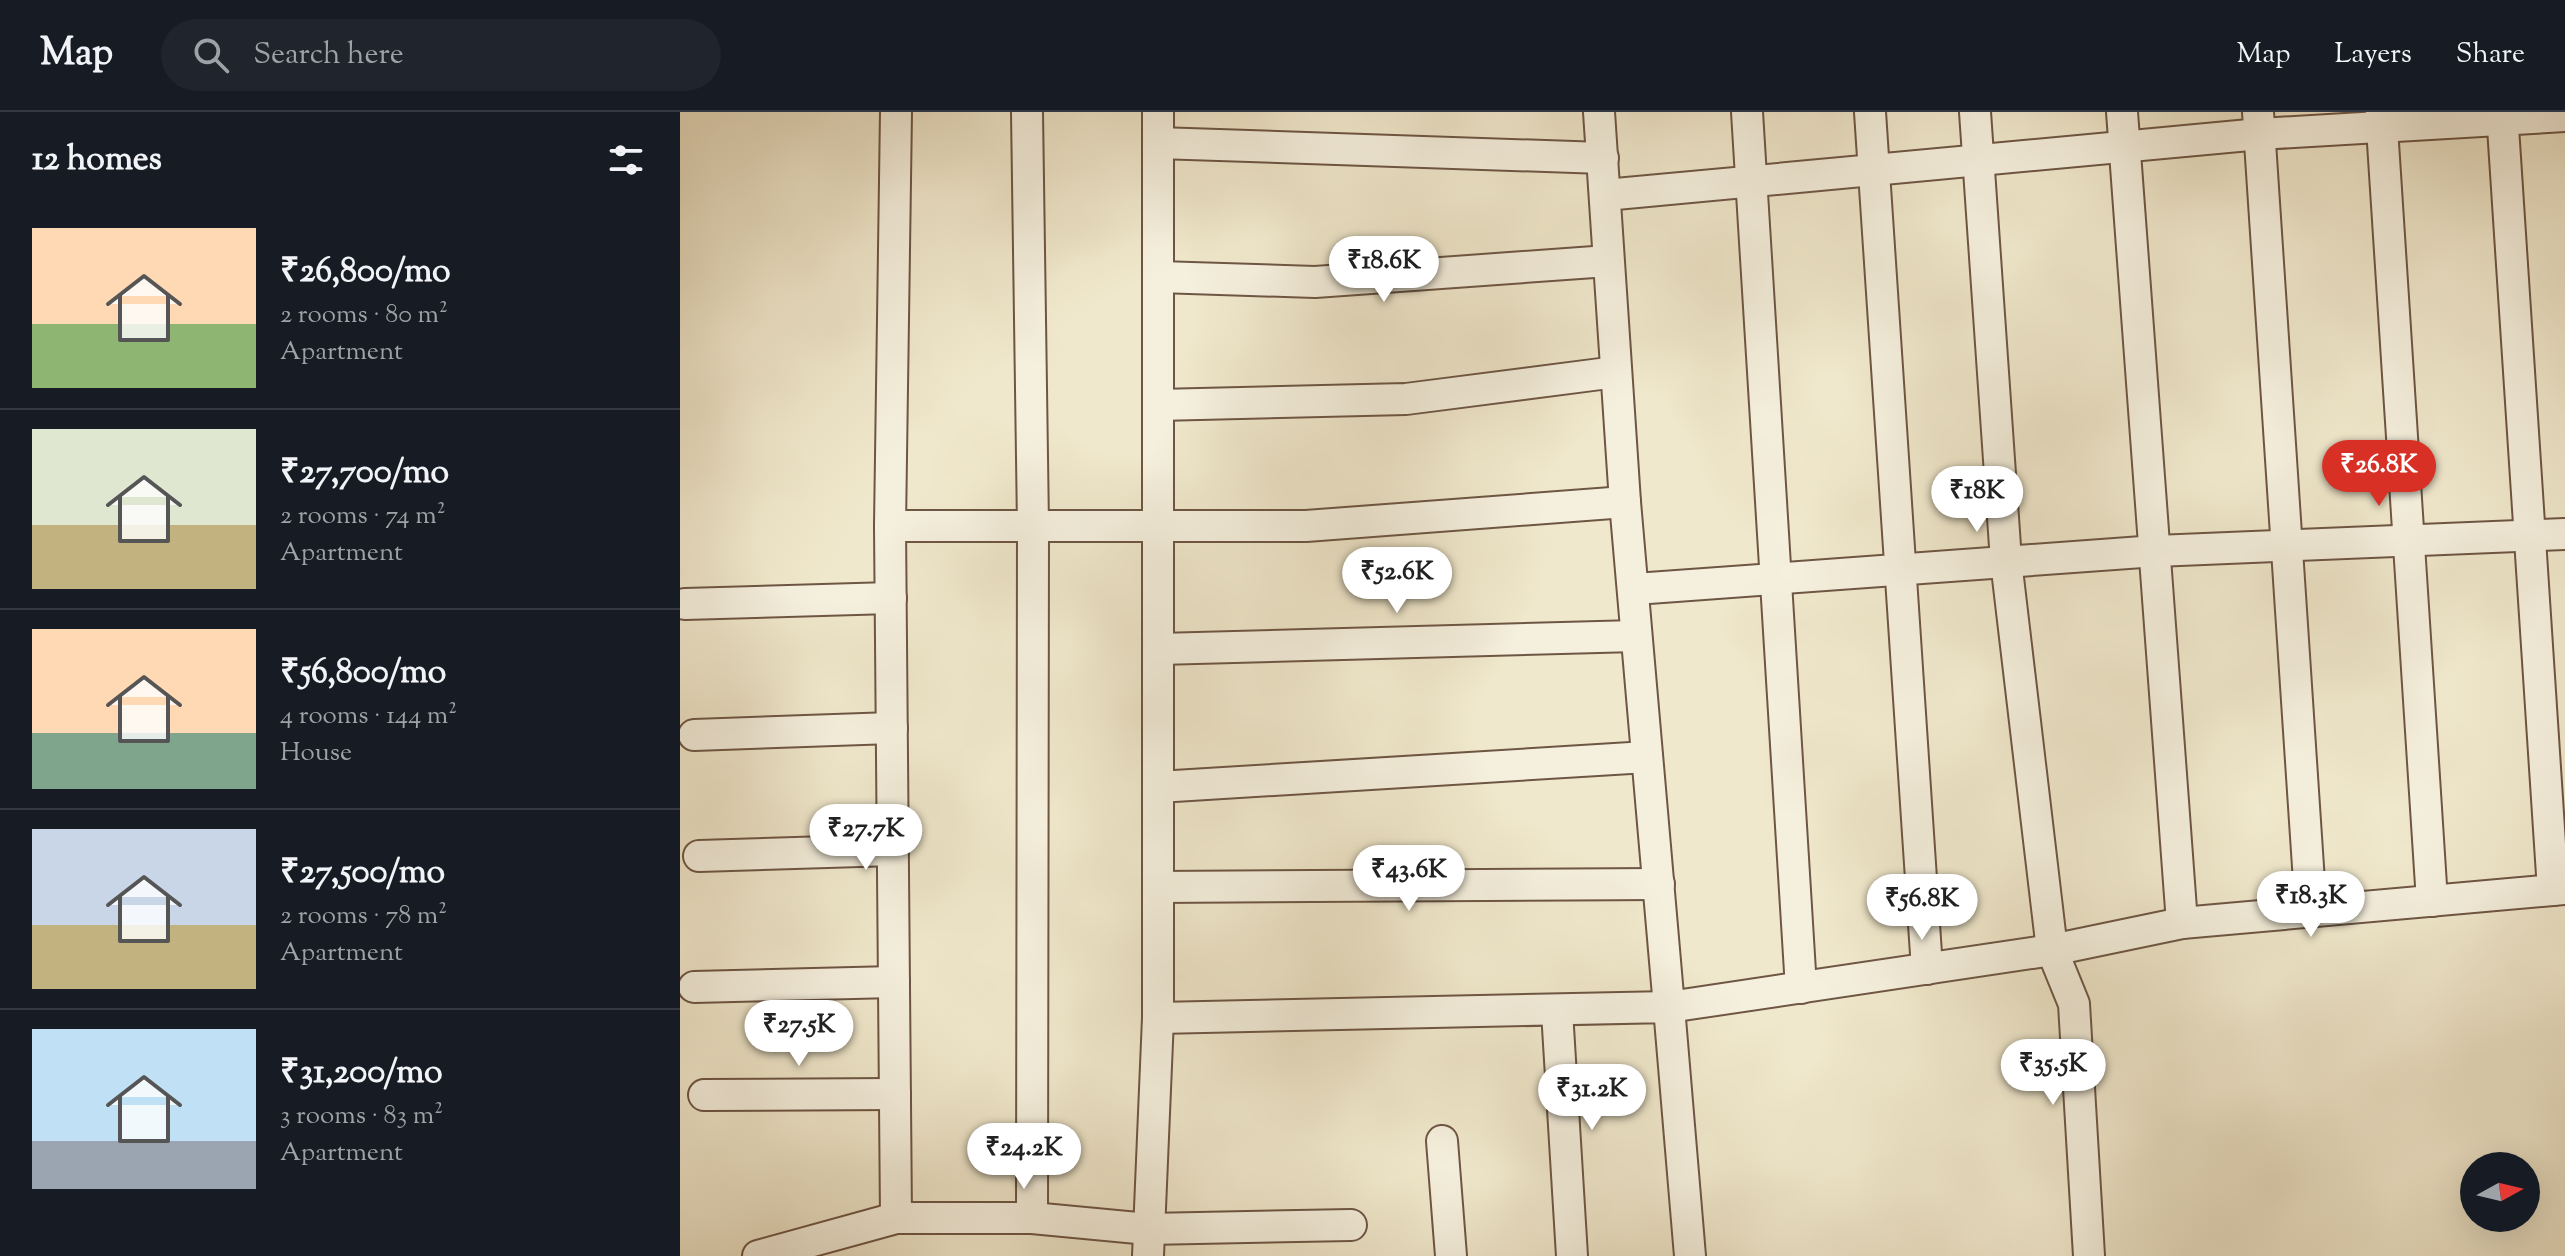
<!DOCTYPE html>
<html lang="en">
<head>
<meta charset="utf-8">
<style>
  :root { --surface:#171b24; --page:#20242c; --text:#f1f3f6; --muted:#9ea1a6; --line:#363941; --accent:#d93025 }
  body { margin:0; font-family:"Sorts Mill Goudy",serif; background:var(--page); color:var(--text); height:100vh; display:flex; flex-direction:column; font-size:30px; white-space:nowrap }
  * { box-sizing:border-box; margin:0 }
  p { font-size:26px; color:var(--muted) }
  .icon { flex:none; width:44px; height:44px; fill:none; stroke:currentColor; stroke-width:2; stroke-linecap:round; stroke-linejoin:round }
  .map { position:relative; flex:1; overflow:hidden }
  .panel { display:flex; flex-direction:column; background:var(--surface); width:680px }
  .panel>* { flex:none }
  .needle { width:52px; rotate:82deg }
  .buttons { position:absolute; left:1780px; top:1040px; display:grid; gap:16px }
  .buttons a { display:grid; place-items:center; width:80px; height:80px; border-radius:50%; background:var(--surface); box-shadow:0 8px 32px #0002; font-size:40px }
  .price { position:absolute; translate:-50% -68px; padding:0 18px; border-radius:28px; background:#fff; color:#222; font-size:26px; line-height:52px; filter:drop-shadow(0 2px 4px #0008) }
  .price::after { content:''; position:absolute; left:50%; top:48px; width:24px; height:18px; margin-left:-12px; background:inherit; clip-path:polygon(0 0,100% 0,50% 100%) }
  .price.selected { background:var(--accent); color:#fff }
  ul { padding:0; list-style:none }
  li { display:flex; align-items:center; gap:24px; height:200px; padding:0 32px }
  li+li { border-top:2px solid var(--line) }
  li span { display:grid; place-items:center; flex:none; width:224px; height:160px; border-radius:0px; color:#555 }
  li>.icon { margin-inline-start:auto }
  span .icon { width:96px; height:96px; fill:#fffc; stroke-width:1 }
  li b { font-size:34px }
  h2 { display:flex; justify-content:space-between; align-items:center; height:96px; padding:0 32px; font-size:34px }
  header { display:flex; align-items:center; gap:48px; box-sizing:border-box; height:112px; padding:0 40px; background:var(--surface); border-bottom:2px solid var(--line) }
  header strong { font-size:38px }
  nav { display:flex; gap:44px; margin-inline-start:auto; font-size:28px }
  .search { width:560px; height:72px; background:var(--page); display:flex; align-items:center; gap:20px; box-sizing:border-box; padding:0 28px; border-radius:44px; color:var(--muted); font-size:30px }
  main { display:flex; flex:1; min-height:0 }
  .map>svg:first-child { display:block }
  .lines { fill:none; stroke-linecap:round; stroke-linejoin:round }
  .minor-casing { stroke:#6e5644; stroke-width:34 }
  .minor { stroke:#f5f0de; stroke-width:30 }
</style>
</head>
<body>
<header>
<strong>Map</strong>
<div class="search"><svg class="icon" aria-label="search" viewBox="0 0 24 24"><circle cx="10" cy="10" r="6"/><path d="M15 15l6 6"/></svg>Search here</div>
<nav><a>Map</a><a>Layers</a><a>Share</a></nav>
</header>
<main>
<section class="panel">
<h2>12 homes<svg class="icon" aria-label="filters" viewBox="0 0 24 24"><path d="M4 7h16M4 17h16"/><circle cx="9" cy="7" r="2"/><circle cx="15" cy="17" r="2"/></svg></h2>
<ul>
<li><span style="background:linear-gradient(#ffd9b3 60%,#8fb573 0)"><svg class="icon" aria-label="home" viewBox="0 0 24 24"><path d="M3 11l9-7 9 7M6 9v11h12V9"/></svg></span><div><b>₹26,800/mo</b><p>2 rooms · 80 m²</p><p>Apartment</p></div></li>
<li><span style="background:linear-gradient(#dfe7d0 60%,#c2b280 0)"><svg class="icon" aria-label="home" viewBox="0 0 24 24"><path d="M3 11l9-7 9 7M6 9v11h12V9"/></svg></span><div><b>₹27,700/mo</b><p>2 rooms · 74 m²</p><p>Apartment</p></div></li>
<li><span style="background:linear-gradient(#ffd9b3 65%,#7fa58c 0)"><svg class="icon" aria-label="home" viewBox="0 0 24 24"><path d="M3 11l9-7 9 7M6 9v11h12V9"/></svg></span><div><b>₹56,800/mo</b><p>4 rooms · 144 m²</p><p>House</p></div></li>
<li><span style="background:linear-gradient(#c9d6e8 60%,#c2b280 0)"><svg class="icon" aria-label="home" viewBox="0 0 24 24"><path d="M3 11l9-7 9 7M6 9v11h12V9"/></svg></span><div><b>₹27,500/mo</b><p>2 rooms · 78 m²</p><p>Apartment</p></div></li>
<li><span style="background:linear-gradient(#bfe0f5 70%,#9aa5b1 0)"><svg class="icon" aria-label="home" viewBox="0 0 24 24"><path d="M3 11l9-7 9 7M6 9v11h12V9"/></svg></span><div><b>₹31,200/mo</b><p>3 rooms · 83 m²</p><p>Apartment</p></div></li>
</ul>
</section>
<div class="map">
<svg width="1885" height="1144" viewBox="0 0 1885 1144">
  <rect width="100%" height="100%" fill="#f0e8cc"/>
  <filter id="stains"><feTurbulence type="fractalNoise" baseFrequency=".0025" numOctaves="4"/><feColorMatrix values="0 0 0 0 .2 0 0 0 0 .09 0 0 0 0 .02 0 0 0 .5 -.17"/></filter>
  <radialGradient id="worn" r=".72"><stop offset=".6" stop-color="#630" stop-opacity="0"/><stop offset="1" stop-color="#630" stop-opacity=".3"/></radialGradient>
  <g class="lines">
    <defs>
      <g id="minor">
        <polyline points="347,0 353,414 352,1106"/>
        <polyline points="478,0 478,906 989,895 1010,1144"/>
        <polyline points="919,0 945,390 989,895 1372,838 1502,811 1885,777"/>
        <polyline points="1067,0 1121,876"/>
        <polyline points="1190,0 1247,857"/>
        <polyline points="1295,0 1326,449 1372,838 1394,892 1409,1144"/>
        <polyline points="1442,0 1502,811"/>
        <polyline points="1578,0 1631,800"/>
        <polyline points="1701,0 1752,789"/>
        <polyline points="1822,0 1873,778"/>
        <polyline points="478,31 923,46"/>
        <polyline points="925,83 1580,22 1885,4"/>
        <polyline points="479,165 635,170 928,149"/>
        <polyline points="478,293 726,287 936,260"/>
        <polyline points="210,414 626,414 945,390"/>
        <polyline points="955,477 1476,439 1885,422"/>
        <polyline points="5,492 211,486"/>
        <polyline points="479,537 956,524"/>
        <polyline points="14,623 212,616"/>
        <polyline points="478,675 967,645"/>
        <polyline points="19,744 213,738"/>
        <polyline points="478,775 979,772"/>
        <polyline points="14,875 214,870"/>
        <polyline points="877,899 892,1144"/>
        <polyline points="24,983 215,982"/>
        <polyline points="762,1029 771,1144"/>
        <polyline points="216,1106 210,414 216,0"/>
        <polyline points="78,1144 216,1106 352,1106 468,1117 671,1113"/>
        <polyline points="468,1144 478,906"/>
      </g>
    </defs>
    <use href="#minor" class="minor-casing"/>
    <use href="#minor" class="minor"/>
  </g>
  <rect width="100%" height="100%" filter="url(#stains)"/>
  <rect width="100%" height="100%" fill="url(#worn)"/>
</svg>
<div class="buttons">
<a><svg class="needle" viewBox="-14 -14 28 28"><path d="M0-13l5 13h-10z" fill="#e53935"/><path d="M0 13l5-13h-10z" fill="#9ea1a6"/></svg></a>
</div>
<b class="price" style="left:704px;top:192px">₹18.6K</b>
<b class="price selected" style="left:1699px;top:396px">₹26.8K</b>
<b class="price" style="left:1297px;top:422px">₹18K</b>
<b class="price" style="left:717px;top:503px">₹52.6K</b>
<b class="price" style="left:186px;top:760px">₹27.7K</b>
<b class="price" style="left:729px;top:801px">₹43.6K</b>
<b class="price" style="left:1631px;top:827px">₹18.3K</b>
<b class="price" style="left:1242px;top:830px">₹56.8K</b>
<b class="price" style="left:119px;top:956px">₹27.5K</b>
<b class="price" style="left:1373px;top:995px">₹35.5K</b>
<b class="price" style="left:912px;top:1020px">₹31.2K</b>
<b class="price" style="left:344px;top:1079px">₹24.2K</b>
</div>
</main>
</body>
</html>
